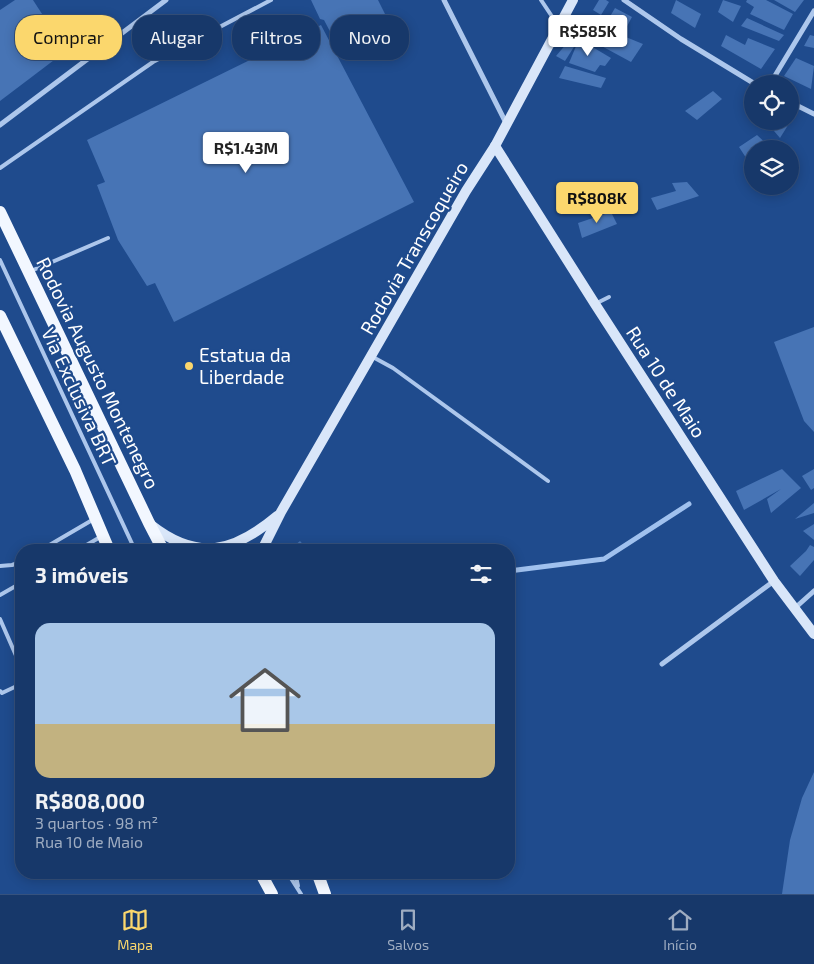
<!DOCTYPE html>
<html lang="pt">
<head>
<meta charset="utf-8">
<style>
  :root { --surface:#17386a; --page:#203f70; --text:#f1f3f6; --muted:#9eacc1; --line:#36527e; --accent:#fbd76d }
  body { margin:0; font-family:"Exo 2",sans-serif; background:var(--page); color:var(--text); height:100vh; display:flex; flex-direction:column; font-size:19px; white-space:nowrap }
  * { box-sizing:border-box; margin:0 }
  p { font-size:16px; color:var(--muted) }
  .icon { flex:none; width:28px; height:28px; fill:none; stroke:currentColor; stroke-width:2; stroke-linecap:round; stroke-linejoin:round }
  .map { position:relative; flex:1; overflow:hidden }
  .drawer { position:absolute; left:15px; top:544px; width:500px; height:335px; display:flex; flex-direction:column; background:var(--surface); border-radius:20px; box-shadow:0 2px 12px #0003,0 0 0 1px var(--line) }
  .drawer>* { flex:none }
  .guide { position:absolute; left:15px; top:15px; width:500px; height:45px; display:flex; gap:10px }
  .tools { position:absolute; left:744px; top:75px; display:grid; gap:10px }
  .tools a { display:grid; place-items:center; width:55px; height:55px; border-radius:50%; background:var(--surface); box-shadow:0 2px 12px #0003,0 0 0 1px var(--line); font-size:25px }
  .price { position:absolute; translate:-50% -42px; padding:0 11px; border-radius:5px; background:#fff; color:#222; font-size:16px; line-height:32px; filter:drop-shadow(0 1px 2px #0008) }
  .price::after { content:''; position:absolute; left:50%; top:30px; width:15px; height:11px; margin-left:-8px; background:inherit; clip-path:polygon(0 0,100% 0,50% 100%) }
  .price.selected { background:var(--accent); color:#111 }
  ul { padding:0; list-style:none }
  li { display:grid; align-content:center; gap:10px; height:265px; padding:0 20px }
  li+li { border-top:1px solid var(--line) }
  li span { display:grid; place-items:center; height:155px; border-radius:15px; color:#555 }
  li>.icon { margin-inline-start:auto }
  span .icon { width:90px; height:90px; fill:#fffc; stroke-width:1 }
  li b { font-size:21px }
  h2 { display:flex; justify-content:space-between; align-items:center; height:60px; padding:0 20px; font-size:21px }
  .tag { padding:0 18px; border-radius:20px; background:var(--surface); box-shadow:0 2px 12px #0003,0 0 0 1px var(--line); font-size:18px; line-height:45px }
  .tag.selected { background:var(--accent); color:#111 }
  .tab-bar { display:flex; justify-content:space-around; align-items:center; height:70px; border-top:1px solid var(--line); background:var(--surface); font-size:14px; color:var(--muted) }
  .tab-bar a { display:grid; justify-items:center; gap:2px }
  .tab-bar .selected { color:var(--accent) }
  .map>svg:first-child { display:block }
  .lines { fill:none; stroke-linecap:round; stroke-linejoin:round }
  .stream { stroke:#a0c1ee; stroke-width:5 }
  .building { fill:#4774b5 }
  .service { stroke:#adc7ec; stroke-width:4 }
  .minor { stroke:#adc7ec; stroke-width:5 }
  .secondary { stroke:#d9e6f9; stroke-width:10 }
  .primary { stroke:#f2f7ff; stroke-width:12 }
  .poi-dot { fill:#fbd76d; stroke:#1f4b8d; stroke-width:2 }
  .labels { text-anchor:middle; stroke-width:4.5; stroke-linejoin:round; paint-order:stroke }
  .street-label { font-size:19px; fill:#fff; stroke:#1f4b8d }
  .poi-label { font-size:19px; fill:#fff; stroke:#1f4b8d; text-anchor:start }
</style>
</head>
<body>
<div class="map">
<svg width="814" height="894" viewBox="0 0 814 894">
  <rect width="100%" height="100%" fill="#1f4b8d"/>
  <g class="lines">
    <polyline class="stream" points="509,571 604,559 689,504"/>
  </g>
  <g class="building">
    <polygon points="15,0 33,0 66,51 0,101 0,10"/>
    <polygon points="311,0 378,0 388,20 336,43 324,20 320,19"/>
    <polygon points="599,0 606,0 609,2 601,15 593,10"/>
    <polygon points="676,0 701,14 695,28 671,13"/>
    <polygon points="723,0 741,6 733,22 718,12"/>
    <polygon points="747,0 766,0 793,14 784,30 750,14 754,7 746,2"/>
    <polygon points="774,0 804,0 795,12"/>
    <polygon points="615,8 632,17 625,30 608,20"/>
    <polygon points="747,18 784,35 779,41 741,26"/>
    <polygon points="321,25 414,202 174,322 155,283 147,286 118,240 97,185 105,182 87,140"/>
    <polygon points="616,33 643,44 631,62 583,36"/>
    <polygon points="726,35 745,45 748,38 775,49 761,69 721,46"/>
    <polygon points="810,35 814,36 814,48 804,46"/>
    <polygon points="573,36 579,39 565,61 556,56"/>
    <polygon points="579,39 611,58 605,66 600,65 595,72 569,63"/>
    <polygon points="796,58 814,66 811,89 784,76"/>
    <polygon points="565,66 606,78 601,88 559,78"/>
    <polygon points="713,91 722,99 697,120 685,111"/>
    <polygon points="790,111 795,114 780,138 774,131 779,121 790,121"/>
    <polygon points="757,135 772,149 752,149 752,167 739,147"/>
    <polygon points="687,182 699,196 657,210 651,198 676,191 672,183"/>
    <polygon points="611,212 617,224 582,238 578,223"/>
    <polygon points="814,327 814,432 804,421 774,342"/>
    <polygon points="782,469 801,488 771,513 767,499 781,489 744,510 736,491"/>
    <polygon points="814,469 814,488 811,490 802,476"/>
    <polygon points="814,503 814,513 795,519"/>
    <polygon points="814,524 814,540 803,531"/>
    <polygon points="300,541 308,550 289,550"/>
    <polygon points="810,545 814,547 814,560 800,576 790,566 806,551"/>
    <polygon points="814,772 814,894 782,894 790,840 802,798"/>
  </g>
  <g class="lines">
    <g class="service">
      <polyline points="541,0 557,24"/>
      <polyline points="0,168 153,62 271,0"/>
      <polyline points="0,260 135,550"/>
      <polyline points="31,271 108,238"/>
      <polyline points="597,303 609,297"/>
      <polyline points="371,356 393,368 548,481"/>
      <polyline points="41,550 94,519"/>
      <polyline points="78,550 102,536"/>
      <polyline points="0,566 12,565 21,562"/>
      <polyline points="0,595 21,583"/>
      <polyline points="0,619 21,667"/>
      <polyline points="0,691 2,693 21,684"/>
      <polyline points="287,872 301,894"/>
      <polyline points="295,872 298,886"/>
    </g>
    <g class="minor">
      <polyline points="444,0 506,123"/>
      <polyline points="624,0 681,39 755,84"/>
      <polyline points="770,84 814,11"/>
      <polyline points="790,102 814,114"/>
      <polyline points="0,125 166,0"/>
      <polyline points="795,608 814,591"/>
      <polyline points="662,664 774,581"/>
    </g>
    <g class="secondary">
      <polyline points="495,146 595,304 774,581 814,634"/>
      <path d="M151 525C198 562 234 552 277 516"/>
      <polyline points="262,550 281,512 371,356 466,191 495,146 573,0"/>
    </g>
    <g class="primary">
      <polyline points="0,212 149,523 163,550"/>
      <polyline points="0,316 75,470 109,550"/>
      <polyline points="260,872 272,894"/>
      <polyline points="317,872 325,894"/>
    </g>
  </g>
  <circle class="poi-dot" cx="189" cy="366" r="5"/>
  <g class="labels">
    <g class="street-label">
      <text transform="translate(414 248) rotate(-60)" y="7">Rodovia Transcoqueiro</text>
      <text transform="translate(98 373) rotate(64)" y="7">Rodovia Augusto Montenegro</text>
      <text transform="translate(666 382) rotate(57)" y="7">Rua 10 de Maio</text>
      <text transform="translate(79 397) rotate(65)" y="7">Via Exclusiva BRT</text>
    </g>
    <g class="poi-label">
      <text x="199" y="362">Estatua da<tspan x="199" dy="22">Liberdade</tspan></text>
    </g>
  </g>
</svg>
<div class="tools">
<a><svg class="icon" aria-label="locate" viewBox="0 0 24 24"><circle cx="12" cy="12" r="6"/><path d="M12 2v4M12 18v4M2 12h4M18 12h4"/></svg></a>
<a><svg class="icon" aria-label="layers" viewBox="0 0 24 24"><path d="M12 4l9 5-9 5-9-5zM3 14l9 5 9-5"/></svg></a>
</div>
<b class="price" style="left:588px;top:57px">R$585K</b>
<b class="price" style="left:246px;top:174px">R$1.43M</b>
<b class="price selected" style="left:597px;top:224px">R$808K</b>
<div class="guide">
<a class="tag selected">Comprar</a>
<a class="tag">Alugar</a>
<a class="tag">Filtros</a>
<a class="tag">Novo</a>
</div>
<section class="drawer">
<h2>3 imóveis<svg class="icon" aria-label="filters" viewBox="0 0 24 24"><path d="M4 7h16M4 17h16"/><circle cx="9" cy="7" r="2"/><circle cx="15" cy="17" r="2"/></svg></h2>
<ul>
<li><span style="background:linear-gradient(#a9c7e8 65%,#c2b280 0)"><svg class="icon" aria-label="home" viewBox="0 0 24 24"><path d="M3 11l9-7 9 7M6 9v11h12V9"/></svg></span><div><b>R$808,000</b><p>3 quartos · 98 m²</p><p>Rua 10 de Maio</p></div></li>
</ul>
</section>
</div>
<nav class="tab-bar">
<a class="selected"><svg class="icon" aria-label="map" viewBox="0 0 24 24"><path d="M3 6l6-2 6 2 6-2v14l-6 2-6-2-6 2zM9 4v14M15 6v14"/></svg>Mapa</a>
<a><svg class="icon" aria-label="saved" viewBox="0 0 24 24"><path d="M7 4h10v16l-5-4-5 4z"/></svg>Salvos</a>
<a><svg class="icon" aria-label="home" viewBox="0 0 24 24"><path d="M3 11l9-7 9 7M6 9v11h12V9"/></svg>Início</a>
</nav>
</body>
</html>
